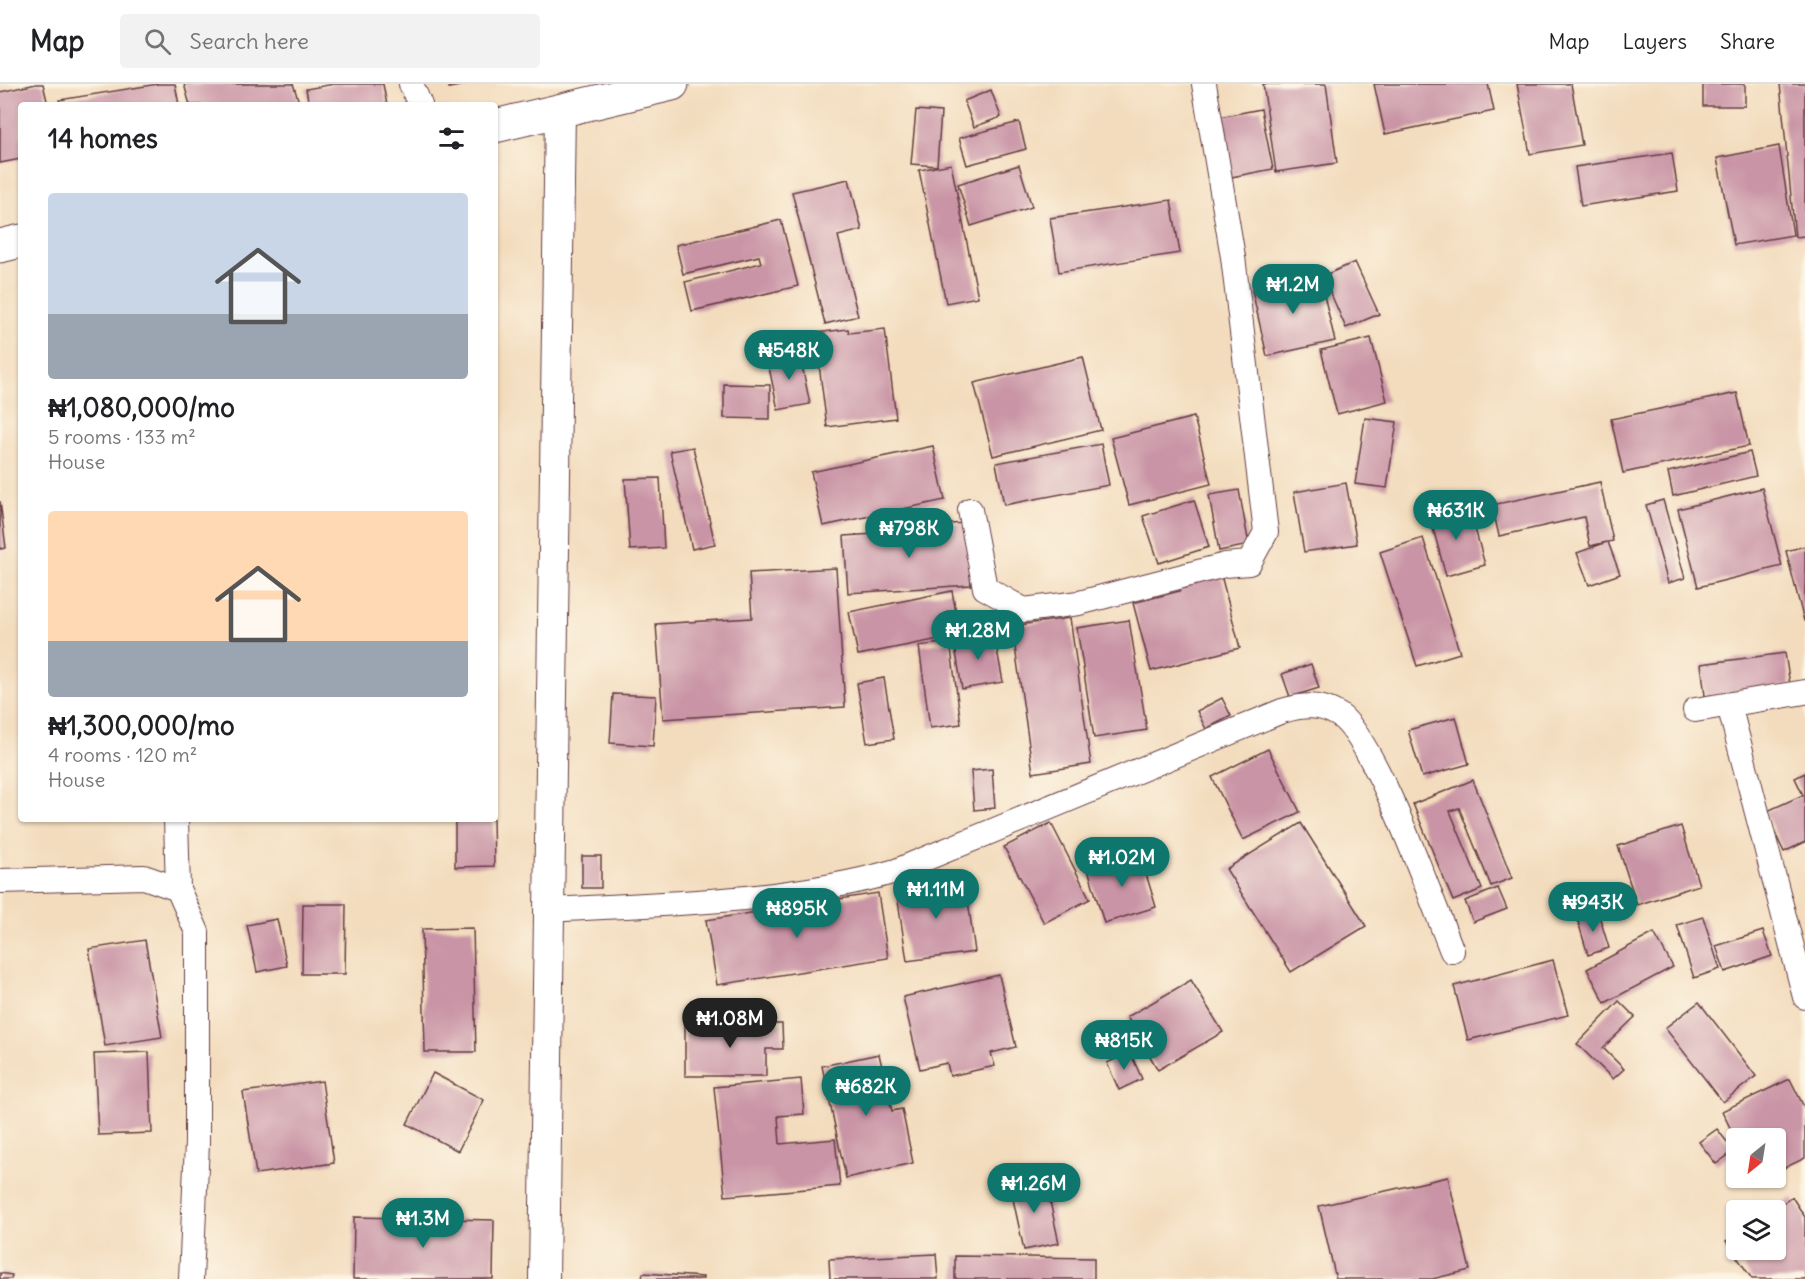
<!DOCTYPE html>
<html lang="en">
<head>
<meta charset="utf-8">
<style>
  :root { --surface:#fff; --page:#f2f2f2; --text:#202124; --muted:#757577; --line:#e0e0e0; --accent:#0f766e }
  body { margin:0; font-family:Delius,sans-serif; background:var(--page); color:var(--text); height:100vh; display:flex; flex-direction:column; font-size:22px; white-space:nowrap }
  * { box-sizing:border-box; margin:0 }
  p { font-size:20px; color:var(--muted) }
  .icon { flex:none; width:33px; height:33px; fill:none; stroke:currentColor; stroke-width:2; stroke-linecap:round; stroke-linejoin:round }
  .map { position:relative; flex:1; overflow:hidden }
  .details { position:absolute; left:18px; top:18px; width:480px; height:720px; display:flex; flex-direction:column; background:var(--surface); border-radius:6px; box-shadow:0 2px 4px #0004 }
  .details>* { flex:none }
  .needle { width:39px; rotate:210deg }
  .controls { position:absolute; left:1726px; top:1044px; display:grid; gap:12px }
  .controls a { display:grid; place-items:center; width:60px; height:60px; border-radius:6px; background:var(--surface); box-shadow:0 2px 4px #0004; font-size:30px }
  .price { position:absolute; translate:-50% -51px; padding:0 14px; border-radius:21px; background:var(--accent); color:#fff; font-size:20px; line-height:39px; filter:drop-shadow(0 2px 3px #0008) }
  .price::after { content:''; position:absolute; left:50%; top:36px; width:18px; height:14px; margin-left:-9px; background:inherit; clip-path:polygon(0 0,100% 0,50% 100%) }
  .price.current { background:#222; color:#fff }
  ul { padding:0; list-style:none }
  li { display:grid; align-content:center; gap:12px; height:318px; padding:0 30px }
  li span { display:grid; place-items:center; height:186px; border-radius:6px; color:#555 }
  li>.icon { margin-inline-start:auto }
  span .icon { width:108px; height:108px; fill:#fffc; stroke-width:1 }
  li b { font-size:26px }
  h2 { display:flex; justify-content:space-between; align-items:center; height:72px; padding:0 30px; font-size:26px }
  header { display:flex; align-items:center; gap:36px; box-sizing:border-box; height:84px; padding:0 30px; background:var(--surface); border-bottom:2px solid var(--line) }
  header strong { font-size:28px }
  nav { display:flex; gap:33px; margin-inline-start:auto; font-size:21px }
  .search { width:420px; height:54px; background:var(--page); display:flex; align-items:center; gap:15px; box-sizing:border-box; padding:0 21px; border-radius:6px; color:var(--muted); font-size:22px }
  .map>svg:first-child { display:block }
  .building { fill:#c994a6 }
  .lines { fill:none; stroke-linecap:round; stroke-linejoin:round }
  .minor-casing { stroke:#633b41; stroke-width:26 }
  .tertiary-casing { stroke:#633b41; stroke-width:32 }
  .primary-casing { stroke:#633b41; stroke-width:35 }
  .minor { stroke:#fff; stroke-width:24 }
  .tertiary { stroke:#fff; stroke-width:30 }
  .primary { stroke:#fff; stroke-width:33 }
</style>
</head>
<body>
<header>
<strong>Map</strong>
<div class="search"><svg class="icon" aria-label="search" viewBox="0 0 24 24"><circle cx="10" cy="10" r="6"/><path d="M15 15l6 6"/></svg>Search here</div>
<nav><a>Map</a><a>Layers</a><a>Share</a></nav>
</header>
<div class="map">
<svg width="1805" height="1195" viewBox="0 0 1805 1195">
  <rect width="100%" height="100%" fill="#fcf5e5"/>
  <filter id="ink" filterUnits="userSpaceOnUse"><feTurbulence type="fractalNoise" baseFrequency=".0167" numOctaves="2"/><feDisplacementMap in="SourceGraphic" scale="12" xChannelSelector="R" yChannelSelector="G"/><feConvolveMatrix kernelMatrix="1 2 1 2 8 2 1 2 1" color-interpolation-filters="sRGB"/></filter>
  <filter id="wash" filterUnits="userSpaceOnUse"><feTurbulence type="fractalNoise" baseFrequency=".008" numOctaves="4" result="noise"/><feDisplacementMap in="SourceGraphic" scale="24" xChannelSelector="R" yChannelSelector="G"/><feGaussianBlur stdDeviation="1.35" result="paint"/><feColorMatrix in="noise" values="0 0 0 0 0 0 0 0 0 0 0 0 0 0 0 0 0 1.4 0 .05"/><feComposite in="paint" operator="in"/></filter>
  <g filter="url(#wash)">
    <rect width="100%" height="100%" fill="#f3dcbd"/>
    <g id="blocks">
      <g class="building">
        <polygon points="36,0 43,0 48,21 21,21 21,75 0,79 0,8"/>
        <polygon points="158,0 175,0 179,21 60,21 59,16"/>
        <polygon points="184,0 293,0 300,21 190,21"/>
        <polygon points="334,0 383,0 387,21 309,21 306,5"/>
        <polygon points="449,0 465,0 465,1 449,4"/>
        <polygon points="1263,0 1326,0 1337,79 1276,88"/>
        <polygon points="1374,0 1488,0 1494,27 1385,50"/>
        <polygon points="1517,0 1571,0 1582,61 1530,70"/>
        <rect x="1703" y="0" width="42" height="22"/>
        <polygon points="1780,0 1805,0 1805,152 1795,153"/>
        <polygon points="991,6 1001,33 974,43 964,17"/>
        <polygon points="1261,25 1273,85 1226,94 1214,34"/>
        <polygon points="916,26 941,28 937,82 911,80"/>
        <polygon points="1019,38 1026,65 967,81 959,54"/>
        <polygon points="1779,62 1793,151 1734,161 1717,74"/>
        <polygon points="1672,69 1678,107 1581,122 1575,83"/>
        <polygon points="951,80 978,213 946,219 919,86"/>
        <polygon points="1019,81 1032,123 971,142 958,100"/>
        <polygon points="849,95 862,146 838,152 858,232 825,240 792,108"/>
        <polygon points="1171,116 1180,169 1059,188 1050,134"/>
        <polygon points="781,136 798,202 692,227 685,198 761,179 759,172 683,190 676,161"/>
        <polygon points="1355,178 1379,230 1346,244 1323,192"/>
        <polygon points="1319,190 1335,257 1267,272 1252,206"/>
        <polygon points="848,245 849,249 885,245 896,334 827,343 815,249"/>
        <polygon points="1371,254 1387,317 1337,330 1321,266"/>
        <polygon points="799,267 810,320 778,326 767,274"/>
        <polygon points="1083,273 1101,346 993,372 974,299"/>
        <polygon points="724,300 770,301 770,335 724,334"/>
        <polygon points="1737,309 1749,362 1623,389 1611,335"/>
        <polygon points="1194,333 1211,400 1129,421 1111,354"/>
        <polygon points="1365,334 1397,338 1387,404 1355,400"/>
        <polygon points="1101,360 1109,401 1004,421 996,379"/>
        <polygon points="933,362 945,416 823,442 811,388"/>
        <polygon points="693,363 715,460 692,465 670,367"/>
        <polygon points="1750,368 1756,392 1673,412 1668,388"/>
        <polygon points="660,394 664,464 630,466 625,395"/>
        <polygon points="1600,398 1613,457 1608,458 1620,490 1589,501 1577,469 1607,458 1590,462 1584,433 1499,452 1492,421"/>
        <polygon points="1346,399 1357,460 1304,468 1294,408"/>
        <polygon points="1762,404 1782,482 1698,503 1678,425"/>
        <polygon points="1239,406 1249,461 1219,467 1209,411"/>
        <polygon points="1194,416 1209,463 1159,479 1143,432"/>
        <polygon points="1663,416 1685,494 1668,499 1646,421"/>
        <polygon points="0,417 6,464 0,465"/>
        <polygon points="1455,419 1462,441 1473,437 1485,481 1446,492 1428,426"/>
        <polygon points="966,439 971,501 848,509 844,452 920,447 919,442"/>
        <polygon points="1423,454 1460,569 1417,582 1380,468"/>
        <polygon points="1805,462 1805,537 1804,537 1786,467"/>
        <polygon points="836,484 845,623 663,635 656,540 752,534 749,489"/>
        <polygon points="1221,491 1240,564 1151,587 1133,519 1180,507 1179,501"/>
        <polygon points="952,507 960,551 858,571 849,528"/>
        <polygon points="1070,534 1091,680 1033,689 1012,542"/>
        <polygon points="1129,536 1147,646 1094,654 1077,544"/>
        <polygon points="994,549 1003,598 962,605 954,556"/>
        <polygon points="950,558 961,640 930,644 919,562"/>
        <polygon points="1785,569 1790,601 1705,612 1701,580"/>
        <polygon points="1311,580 1319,604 1290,613 1282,590"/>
        <polygon points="884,594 894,655 867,659 857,599"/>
        <polygon points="613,610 656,612 653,662 610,659"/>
        <polygon points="1222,614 1231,632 1206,645 1197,627"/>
        <polygon points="1456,633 1469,680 1422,693 1408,646"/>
        <polygon points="1268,665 1300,728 1243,756 1212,693"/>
        <polygon points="992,685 995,724 974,726 971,687"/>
        <polygon points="1805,689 1805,758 1784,768 1765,728 1803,711 1795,694"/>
        <polygon points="1473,696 1512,794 1491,802 1459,724 1450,727 1482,805 1453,817 1413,720"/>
        <polygon points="455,735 493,735 494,782 455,783"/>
        <polygon points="1051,739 1090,815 1044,839 1004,763"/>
        <polygon points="1301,739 1366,842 1291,888 1226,785"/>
        <polygon points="1681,742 1699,801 1637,821 1618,762"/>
        <polygon points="1140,770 1156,823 1104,839 1088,785"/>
        <rect x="582" y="772" width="19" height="32"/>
        <polygon points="965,795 975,868 907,877 896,804"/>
        <polygon points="1498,804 1507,825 1473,838 1465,817"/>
        <polygon points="878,809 888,874 717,901 706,836"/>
        <polygon points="303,820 346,820 345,890 302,890"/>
        <polygon points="1598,828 1609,864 1588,871 1577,834"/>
        <polygon points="1703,833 1720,885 1694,894 1677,841"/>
        <polygon points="277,835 287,882 257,888 247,841"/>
        <polygon points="473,844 476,968 425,968 422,845"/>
        <polygon points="1763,847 1772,872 1725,888 1716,862"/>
        <polygon points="1654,849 1673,883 1605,919 1587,885"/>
        <polygon points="145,856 162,953 105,962 89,865"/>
        <polygon points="1553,876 1568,931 1468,956 1454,902"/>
        <polygon points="999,891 1016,963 991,969 995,982 950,992 947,979 920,985 903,913"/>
        <polygon points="1191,896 1223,948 1158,986 1127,933"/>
        <polygon points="1619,917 1635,933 1603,964 1624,985 1613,995 1577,960"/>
        <polygon points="1699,918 1756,992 1723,1018 1665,944"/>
        <polygon points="685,940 782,940 783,965 766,965 766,992 685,992"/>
        <polygon points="149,968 152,1049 98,1051 94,970"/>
        <polygon points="1130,968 1142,995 1119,1006 1107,979"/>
        <polygon points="879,970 892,1027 902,1025 913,1079 846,1094 822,982"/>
        <polygon points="433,989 484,1016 458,1067 407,1040"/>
        <polygon points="801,995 804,1030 778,1032 780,1060 835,1055 840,1102 725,1112 714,1003"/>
        <polygon points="1790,995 1805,1025 1805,1074 1776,1088 1776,1054 1735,1054 1722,1027"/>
        <polygon points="322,997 334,1079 256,1090 243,1008"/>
        <polygon points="1717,1045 1734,1067 1716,1080 1699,1058"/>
        <polygon points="1448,1093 1470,1186 1432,1195 1336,1195 1319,1122"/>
        <polygon points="1045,1094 1059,1159 1024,1166 1010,1101"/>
        <polygon points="1792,1113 1805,1133 1805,1195 1752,1195 1726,1157 1737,1150 1737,1166 1776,1166 1776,1126 1772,1126"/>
        <polygon points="354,1133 494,1136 493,1195 353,1195"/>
        <polygon points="936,1170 938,1195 830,1195 829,1175"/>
        <polygon points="955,1172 1094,1174 1094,1195 955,1195"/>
        <polygon points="0,1189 12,1191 11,1195 0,1195"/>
        <polygon points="643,1189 703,1193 703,1195 642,1195"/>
      </g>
    </g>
  </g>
  <g filter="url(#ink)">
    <use href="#blocks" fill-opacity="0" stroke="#633b41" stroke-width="1.5"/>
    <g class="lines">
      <defs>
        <g id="minor">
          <polyline points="411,0 420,21"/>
          <polyline points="970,426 985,504 1024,526 1079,519 1225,481 1249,479 1266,448 1233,173 1204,0"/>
          <polyline points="1729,621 1805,913"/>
          <polyline points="1695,626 1805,608"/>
          <polyline points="176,735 178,805"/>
          <polyline points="0,797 144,793 178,805 197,848 197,1059 191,1195"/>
          <path d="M550 826C665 819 785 819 896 787L1282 627C1302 621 1320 619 1339 631 1375 655 1433 820 1452 867"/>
        </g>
        <polyline id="tertiary" points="544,1195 560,26"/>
        <g id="primary">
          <polyline points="495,42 672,0"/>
          <polyline points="0,162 21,157"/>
        </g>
      </defs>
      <use href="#minor" class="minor-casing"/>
      <use href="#tertiary" class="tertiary-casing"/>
      <use href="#primary" class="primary-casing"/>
      <use href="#minor" class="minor"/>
      <use href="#tertiary" class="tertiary"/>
      <use href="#primary" class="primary"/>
    </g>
  </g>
</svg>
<div class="controls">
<a><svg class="needle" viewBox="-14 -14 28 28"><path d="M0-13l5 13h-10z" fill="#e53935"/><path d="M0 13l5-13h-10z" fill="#757577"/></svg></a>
<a><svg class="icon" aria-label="layers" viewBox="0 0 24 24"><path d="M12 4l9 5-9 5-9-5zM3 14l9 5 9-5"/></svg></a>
</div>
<b class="price" style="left:1293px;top:231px">₦1.2M</b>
<b class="price" style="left:789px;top:297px">₦548K</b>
<b class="price" style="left:1456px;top:457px">₦631K</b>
<b class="price" style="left:909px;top:475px">₦798K</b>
<b class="price" style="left:978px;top:577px">₦1.28M</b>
<b class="price" style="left:1122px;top:804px">₦1.02M</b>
<b class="price" style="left:936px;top:836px">₦1.11M</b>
<b class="price" style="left:1593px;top:849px">₦943K</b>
<b class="price" style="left:797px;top:855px">₦895K</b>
<b class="price current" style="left:730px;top:965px">₦1.08M</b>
<b class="price" style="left:1124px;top:987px">₦815K</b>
<b class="price" style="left:866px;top:1033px">₦682K</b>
<b class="price" style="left:1034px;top:1130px">₦1.26M</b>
<b class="price" style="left:423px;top:1165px">₦1.3M</b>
<section class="details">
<h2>14 homes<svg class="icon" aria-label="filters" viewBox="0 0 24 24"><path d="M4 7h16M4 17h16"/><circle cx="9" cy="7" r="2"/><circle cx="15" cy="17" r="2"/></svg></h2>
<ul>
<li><span style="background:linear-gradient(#c9d6e8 65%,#9aa5b1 0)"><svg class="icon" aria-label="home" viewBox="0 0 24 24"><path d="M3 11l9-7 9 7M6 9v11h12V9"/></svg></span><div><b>₦1,080,000/mo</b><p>5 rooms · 133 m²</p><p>House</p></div></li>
<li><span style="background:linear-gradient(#ffd9b3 70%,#9aa5b1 0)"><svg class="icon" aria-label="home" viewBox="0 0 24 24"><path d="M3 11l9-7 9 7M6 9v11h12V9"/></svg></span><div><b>₦1,300,000/mo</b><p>4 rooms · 120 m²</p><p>House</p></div></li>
</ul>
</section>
</div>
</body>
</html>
